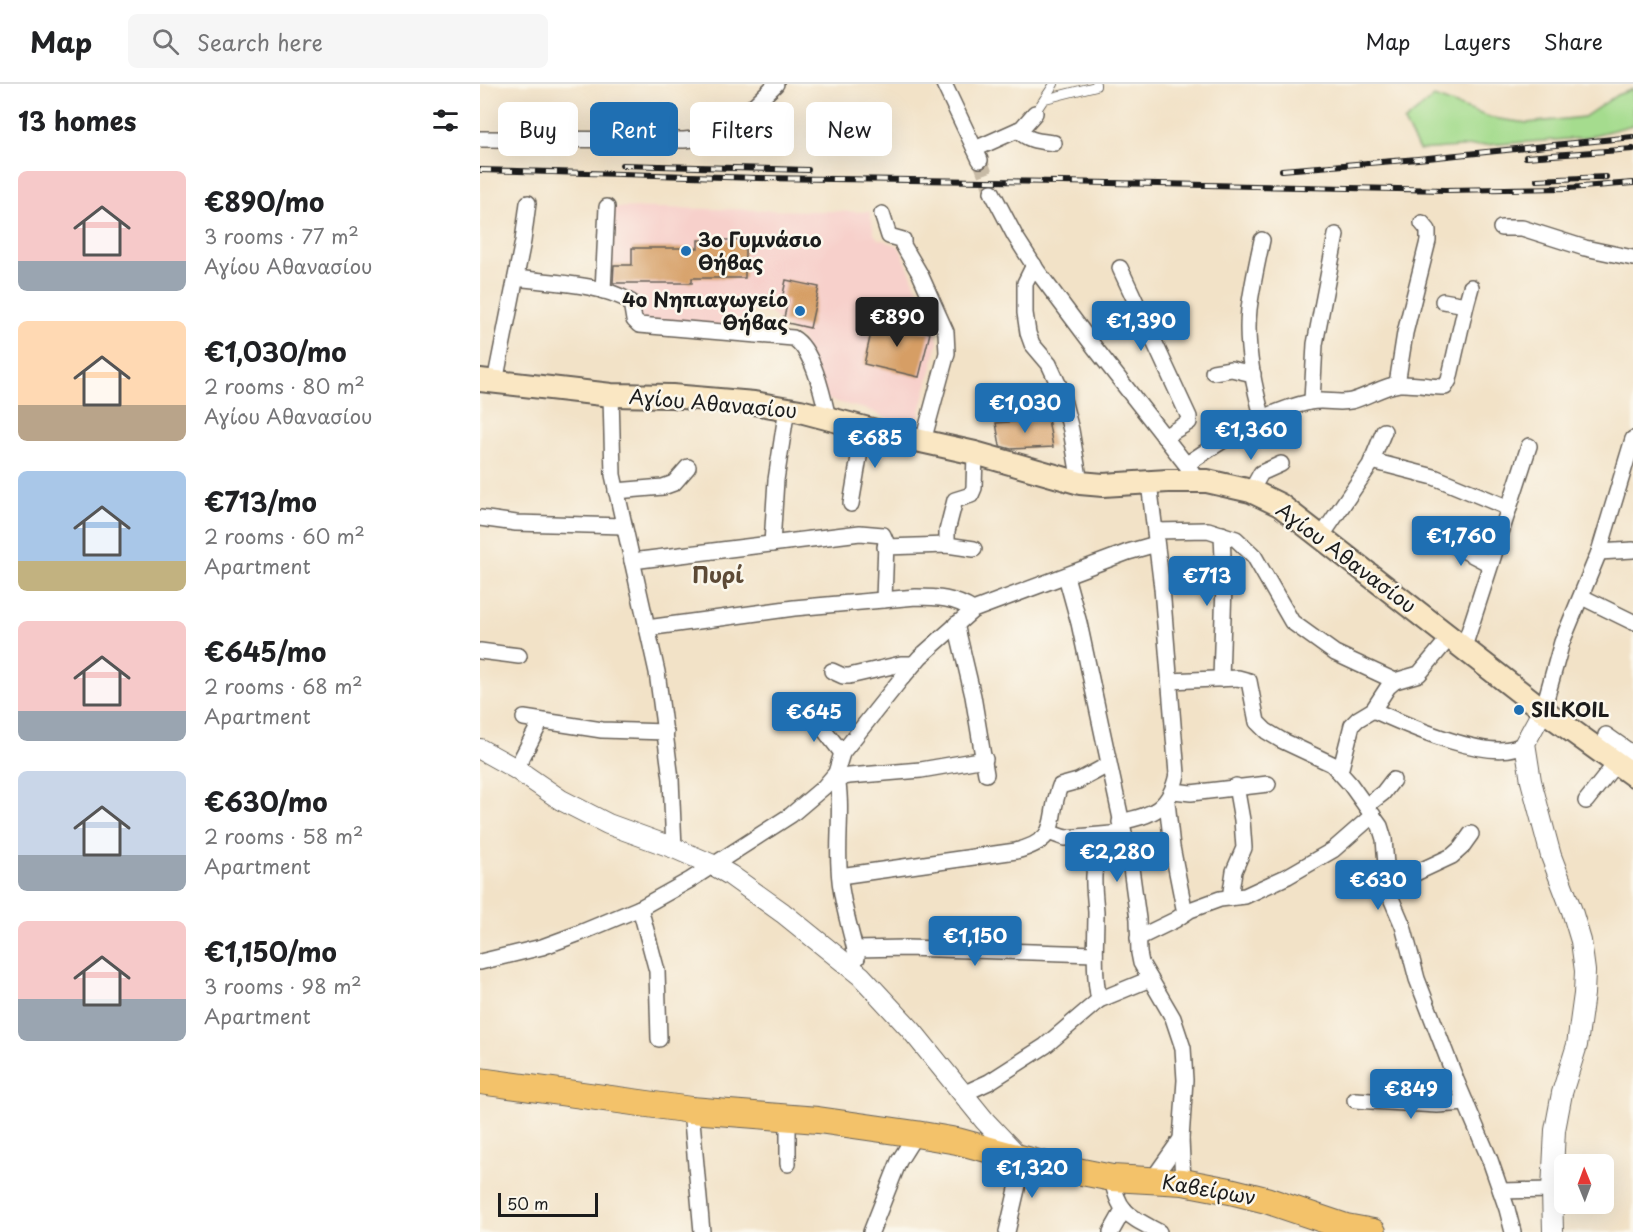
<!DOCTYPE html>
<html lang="en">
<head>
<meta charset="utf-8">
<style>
  :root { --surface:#fff; --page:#f6f6f6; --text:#202124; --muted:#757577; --line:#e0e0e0; --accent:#1f6fb2 }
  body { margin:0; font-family:"Playpen Sans",sans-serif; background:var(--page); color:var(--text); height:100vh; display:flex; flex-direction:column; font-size:22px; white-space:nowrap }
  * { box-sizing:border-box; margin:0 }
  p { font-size:20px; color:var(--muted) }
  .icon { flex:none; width:33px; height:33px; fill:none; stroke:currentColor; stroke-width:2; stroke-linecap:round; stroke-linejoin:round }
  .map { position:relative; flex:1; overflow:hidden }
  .details { display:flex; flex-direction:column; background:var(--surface); width:480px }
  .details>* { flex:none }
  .hud { position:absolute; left:18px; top:18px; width:570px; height:54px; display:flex; gap:12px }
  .needle { width:39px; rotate:359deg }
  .buttons { position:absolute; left:1074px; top:1070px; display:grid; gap:12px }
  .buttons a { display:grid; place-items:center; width:60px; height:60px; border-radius:9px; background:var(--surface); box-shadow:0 6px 24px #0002; font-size:30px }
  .scale { position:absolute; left:18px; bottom:15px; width:100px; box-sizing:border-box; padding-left:6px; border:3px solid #1c1c1c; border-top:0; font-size:16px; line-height:21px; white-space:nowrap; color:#1c1c1c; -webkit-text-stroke:4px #fbf7ec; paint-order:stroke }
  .price { position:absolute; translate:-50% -51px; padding:0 14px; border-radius:6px; background:var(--accent); color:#fff; font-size:20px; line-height:39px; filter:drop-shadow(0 2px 3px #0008) }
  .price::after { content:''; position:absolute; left:50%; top:36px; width:18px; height:14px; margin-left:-9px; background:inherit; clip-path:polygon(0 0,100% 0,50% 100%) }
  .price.selected { background:#222; color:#fff }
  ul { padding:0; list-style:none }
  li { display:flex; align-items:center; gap:18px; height:150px; padding:0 18px }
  li span { display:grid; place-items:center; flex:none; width:168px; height:120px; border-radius:9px; color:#555 }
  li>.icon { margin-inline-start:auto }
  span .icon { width:72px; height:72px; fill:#fffc; stroke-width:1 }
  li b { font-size:26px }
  h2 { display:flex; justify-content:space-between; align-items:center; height:72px; padding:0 18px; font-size:26px }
  .chip { padding:0 21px; border-radius:9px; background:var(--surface); box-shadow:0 6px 24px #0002; font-size:21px; line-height:54px }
  .chip.selected { background:var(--accent); color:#fff }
  header { display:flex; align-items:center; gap:36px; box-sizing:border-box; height:84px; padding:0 30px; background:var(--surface); border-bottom:2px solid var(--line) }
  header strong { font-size:28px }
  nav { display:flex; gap:33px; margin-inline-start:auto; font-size:21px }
  .search { width:420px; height:54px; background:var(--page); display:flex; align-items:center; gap:15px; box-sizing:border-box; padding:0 21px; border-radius:9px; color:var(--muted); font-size:22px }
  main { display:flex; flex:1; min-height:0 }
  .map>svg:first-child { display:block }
  .built { fill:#f7d0cb }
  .grass { fill:#a5dc8e; stroke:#607c55; stroke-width:1.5 }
  .building { fill:#d69e65 }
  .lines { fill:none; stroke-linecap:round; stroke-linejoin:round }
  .minor-tunnel { stroke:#c7baa5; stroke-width:15; stroke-dasharray:15 8; stroke-linecap:butt }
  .service-casing { stroke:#676158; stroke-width:10 }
  .minor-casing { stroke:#676158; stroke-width:18 }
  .tertiary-casing { stroke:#676158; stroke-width:22 }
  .secondary-casing { stroke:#676158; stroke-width:26 }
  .primary-casing { stroke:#676158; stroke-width:28 }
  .service { stroke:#fff; stroke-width:8 }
  .minor { stroke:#fff; stroke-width:15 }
  .tertiary { stroke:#fff; stroke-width:20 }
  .secondary { stroke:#fae7c3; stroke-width:22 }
  .primary { stroke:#f3c26a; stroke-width:26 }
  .rail-casing { stroke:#1c1c1c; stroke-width:6 }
  .rail { stroke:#fbf7ec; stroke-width:4; stroke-dasharray:11; stroke-linecap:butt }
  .poi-dot { fill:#1f6fb2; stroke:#fbf7ec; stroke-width:2 }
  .labels { text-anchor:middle; stroke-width:5; stroke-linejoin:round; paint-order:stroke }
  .poi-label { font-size:20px; font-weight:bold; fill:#1c1c1c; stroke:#fbf7ec; text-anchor:start }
  .street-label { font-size:20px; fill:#1c1c1c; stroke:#fbf7ec }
  .quarter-label { font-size:22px; font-weight:bold; fill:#5d4a36; stroke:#fbf7ec }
</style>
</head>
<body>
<header>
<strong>Map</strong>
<div class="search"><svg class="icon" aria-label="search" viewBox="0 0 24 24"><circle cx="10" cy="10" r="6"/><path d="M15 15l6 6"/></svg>Search here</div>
<nav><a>Map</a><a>Layers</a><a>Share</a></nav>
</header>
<main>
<section class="details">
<h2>13 homes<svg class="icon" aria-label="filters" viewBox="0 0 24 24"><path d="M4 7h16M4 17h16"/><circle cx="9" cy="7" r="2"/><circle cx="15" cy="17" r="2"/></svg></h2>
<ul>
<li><span style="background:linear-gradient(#f6c9c9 75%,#9aa5b1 0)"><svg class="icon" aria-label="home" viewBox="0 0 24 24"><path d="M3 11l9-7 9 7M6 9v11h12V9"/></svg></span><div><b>€890/mo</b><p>3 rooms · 77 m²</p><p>Αγίου Αθανασίου</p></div></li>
<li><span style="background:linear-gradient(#ffd9b3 70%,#b9a48a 0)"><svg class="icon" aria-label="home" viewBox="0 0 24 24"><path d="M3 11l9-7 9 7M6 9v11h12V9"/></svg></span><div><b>€1,030/mo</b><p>2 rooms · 80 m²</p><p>Αγίου Αθανασίου</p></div></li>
<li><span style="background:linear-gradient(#a9c7e8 75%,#c2b280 0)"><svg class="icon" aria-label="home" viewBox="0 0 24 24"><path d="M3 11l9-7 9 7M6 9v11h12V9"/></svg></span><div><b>€713/mo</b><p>2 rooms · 60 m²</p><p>Apartment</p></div></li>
<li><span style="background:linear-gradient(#f6c9c9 75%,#9aa5b1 0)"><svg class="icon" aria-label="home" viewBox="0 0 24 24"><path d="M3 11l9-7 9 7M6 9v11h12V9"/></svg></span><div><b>€645/mo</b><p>2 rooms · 68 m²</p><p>Apartment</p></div></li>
<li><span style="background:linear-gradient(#c9d6e8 70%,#9aa5b1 0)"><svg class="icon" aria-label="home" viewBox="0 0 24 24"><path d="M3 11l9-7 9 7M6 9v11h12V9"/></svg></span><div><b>€630/mo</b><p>2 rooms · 58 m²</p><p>Apartment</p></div></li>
<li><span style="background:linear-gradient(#f6c9c9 65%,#9aa5b1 0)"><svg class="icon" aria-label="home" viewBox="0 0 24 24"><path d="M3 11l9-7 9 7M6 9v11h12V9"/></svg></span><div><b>€1,150/mo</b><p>3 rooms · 98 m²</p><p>Apartment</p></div></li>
</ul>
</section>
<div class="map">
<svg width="1153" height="1148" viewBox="0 0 1153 1148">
  <rect width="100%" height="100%" fill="#fbf7ec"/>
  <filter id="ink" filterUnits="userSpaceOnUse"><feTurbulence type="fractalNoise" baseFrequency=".0167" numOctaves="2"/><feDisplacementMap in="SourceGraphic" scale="12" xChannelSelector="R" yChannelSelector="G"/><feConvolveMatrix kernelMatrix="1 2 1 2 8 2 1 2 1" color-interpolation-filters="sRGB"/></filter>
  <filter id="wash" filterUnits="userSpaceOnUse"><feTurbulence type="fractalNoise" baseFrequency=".008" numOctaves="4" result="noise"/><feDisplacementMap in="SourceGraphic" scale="24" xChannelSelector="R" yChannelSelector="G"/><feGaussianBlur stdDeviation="1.35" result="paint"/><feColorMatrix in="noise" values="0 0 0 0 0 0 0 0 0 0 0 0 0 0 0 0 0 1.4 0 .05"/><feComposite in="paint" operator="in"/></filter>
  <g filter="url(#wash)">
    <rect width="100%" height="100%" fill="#f2e2c7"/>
    <polygon class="built" points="125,123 390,128 394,150 399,155 419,162 456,248 458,259 435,348 389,326 341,314 321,255 290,229 269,227 266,249 148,235 150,214 118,208"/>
    <polygon class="grass" points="1153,5 1153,41 1102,54 939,66 924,38 954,13 1012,34 1047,39 1104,33 1137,11"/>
    <g id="blocks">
      <g class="building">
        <polygon points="218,156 265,156 265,194 212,194 212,199 133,199 134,181 152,181 152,164 218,164"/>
        <polygon points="306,196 339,203 330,244 303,238 308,216 302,215"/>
        <polygon points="394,236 450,249 439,293 384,280"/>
        <polygon points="568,335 573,363 531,365 520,362 516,339"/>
      </g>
    </g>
  </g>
  <g filter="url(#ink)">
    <use href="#blocks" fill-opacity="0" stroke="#676158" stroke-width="1.5"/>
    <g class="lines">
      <polyline class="minor-tunnel" points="500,76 512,108"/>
      <defs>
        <g id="service">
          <polyline points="565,15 616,2 616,0"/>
          <polyline points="555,29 574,0"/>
        </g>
        <g id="minor">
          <polyline points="464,0 500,76"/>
          <path d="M538 46C548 57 559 57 574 59"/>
          <polyline points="0,55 204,56 233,53 258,37 296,0"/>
          <polyline points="495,65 542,44 555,29"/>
          <polyline points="512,108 535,152 558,188 615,264 712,388"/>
          <polyline points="402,130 409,152 423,156 423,161 440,190 466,248 467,269 443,357"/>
          <polyline points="1021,144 1042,144 1105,164 1153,174"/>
          <path d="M782 156C777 179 772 202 769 225 765 262 773 300 783 335"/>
          <polyline points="554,181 545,199 545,229 548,249 552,260 569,280 580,304 591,346 600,399"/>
          <polyline points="640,184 709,333 709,338 684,353"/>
          <path d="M36 194C72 199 120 199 151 218L154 236 159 241 313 254C333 265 343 312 348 334"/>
          <polyline points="123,207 127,123"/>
          <polyline points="963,217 986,221"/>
          <polyline points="733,288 751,285 773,290"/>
          <polyline points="15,298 43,157 48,119"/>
          <polyline points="917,300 925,249 948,157 948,146 942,139"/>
          <polyline points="131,311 133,391 177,588 191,695 194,764"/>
          <polyline points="832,317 835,260 856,151"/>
          <polyline points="892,377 954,393 1029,424"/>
          <path d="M707 380C744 355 786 327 830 318 844 315 858 320 871 317 887 313 903 302 919 300 935 299 950 303 965 303L969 296 986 221 991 203"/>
          <polyline points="136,407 183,403 194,399 208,383"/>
          <polyline points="771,407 781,389 801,380"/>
          <polyline points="371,420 384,344"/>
          <polyline points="0,434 36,439 143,442"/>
          <polyline points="675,447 728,446 756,455 774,472 812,538 855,569 915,597"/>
          <polyline points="841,453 890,381 904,347"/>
          <polyline points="966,457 1010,480"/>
          <polyline points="292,460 296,396 307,324"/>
          <polyline points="467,461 467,447 475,416 491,411 494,404 495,369"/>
          <polyline points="405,463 467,461 494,465"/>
          <polyline points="1119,468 1153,466"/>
          <polyline points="152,477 380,449 403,451 406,458 404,516"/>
          <polyline points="586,492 599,539 650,777 658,835 659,869 661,879 693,934 703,964 705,996 701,1055 703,1098"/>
          <polyline points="1102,513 1153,538"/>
          <polyline points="476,540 493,612 506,690"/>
          <path d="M167 544 314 524 436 513C457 513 475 514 493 526"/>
          <polyline points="984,563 1049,362"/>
          <polyline points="0,567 39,572"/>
          <polyline points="352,587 363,592 369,592 421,580 433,580"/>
          <polyline points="741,595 744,500 742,450"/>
          <polyline points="689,597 758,594 769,597 777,638 786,647 801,656 852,680 870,700 900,742 904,755 908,807 923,842 937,895 976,996 1010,1076 1027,1125 1033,1148"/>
          <path d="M893 626C924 640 1015 682 1045 659"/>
          <polyline points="1063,626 1082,558 1119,468 1153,355"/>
          <polyline points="332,630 362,669"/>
          <polyline points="44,634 122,646 186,648"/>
          <polyline points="1126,651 1153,670"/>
          <polyline points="36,685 61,637"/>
          <polyline points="860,688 872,641 878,635 893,626 908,603 915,597 939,590 970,553"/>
          <path d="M356 689C363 719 357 752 359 783 360 814 370 843 377 874"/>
          <polyline points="357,694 369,692 441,686 505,675"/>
          <polyline points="694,707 711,709 788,700"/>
          <polyline points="1106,717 1136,679"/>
          <polyline points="687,718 692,763 705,829"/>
          <polyline points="886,722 903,709 913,696"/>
          <path d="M640 738C673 731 690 725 697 690L682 504 669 399"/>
          <polyline points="568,748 585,754 643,749"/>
          <path d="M360 792 536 767C583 754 566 738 580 702L598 697 628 681"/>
          <polyline points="908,807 925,794 972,772 981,764 991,750"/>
          <polyline points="750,814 754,787 764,764 762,736 756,702"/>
          <polyline points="160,824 177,887 179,955"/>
          <polyline points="658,854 695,836 710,826 740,815 765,812 808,792 853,766 893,731"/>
          <polyline points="375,865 426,864 615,870"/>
          <polyline points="0,878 62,863 100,849 160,824 210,796 311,731 344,703 356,689 362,669 421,595 440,573 493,526 648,468 676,460"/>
          <path d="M619 916C613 887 616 857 616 828 615 810 610 785 620 769 626 760 637 761 646 760"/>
          <polyline points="483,1010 509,998 565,962 619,916 670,895"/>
          <polyline points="875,1016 957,1021 986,1019"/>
          <polyline points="211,1026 222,1148"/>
          <polyline points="308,1080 308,1034"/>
          <path d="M632 1094C638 1129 649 1132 679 1148"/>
          <polyline points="672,1096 701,1055"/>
          <polyline points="1021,1107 1072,1106"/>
          <polyline points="391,1148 419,1077 436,1050"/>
          <polyline points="527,1148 544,1075"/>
          <polyline points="631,1148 644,1125"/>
        </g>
        <g id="tertiary">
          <polyline points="1063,626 1045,659 1051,697 1071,772 1092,827 1101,857 1105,887 1104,910 1097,961 1082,1009 1075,1046 1072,1106 1073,1148"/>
          <polyline points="0,665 36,685 81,716 128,740 194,764 233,781 250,791 303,829 381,892 432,947 505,1037 540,1074"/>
        </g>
        <polyline id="secondary" points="0,296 131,311 192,312 274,319 320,327 396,347 495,369 600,399 623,401 688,397 727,397 771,407 800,421 1063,626 1153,691"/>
        <polyline id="primary" points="0,997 211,1026 338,1036 436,1050 477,1057 562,1080 632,1094 703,1098 750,1107 786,1116 866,1143 893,1148"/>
      </defs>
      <use href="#service" class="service-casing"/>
      <use href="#minor" class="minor-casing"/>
      <use href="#tertiary" class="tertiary-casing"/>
      <use href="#secondary" class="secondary-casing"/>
      <use href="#primary" class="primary-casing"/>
      <use href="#service" class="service"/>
      <use href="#minor" class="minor"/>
      <use href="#tertiary" class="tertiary"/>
      <use href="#secondary" class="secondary"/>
      <use href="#primary" class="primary"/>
      <defs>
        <g id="rail">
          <polyline points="1046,73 1153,65"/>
          <polyline points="142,81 328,86"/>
          <polyline points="0,86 278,94 581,98 966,106 1089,104 1153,99"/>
          <polyline points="802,86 938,75 1153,53"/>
          <polyline points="1057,96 1126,93"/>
        </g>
      </defs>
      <use href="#rail" class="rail-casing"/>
      <use href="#rail" class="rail"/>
    </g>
  </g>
  <g class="poi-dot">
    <circle cx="206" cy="167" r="6"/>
    <circle cx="320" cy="227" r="6"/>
    <circle cx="1039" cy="626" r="6"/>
  </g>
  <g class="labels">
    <g class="poi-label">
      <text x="218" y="163">3ο Γυμνάσιο<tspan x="218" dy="23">Θήβας</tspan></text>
      <text x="308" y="223" text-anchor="end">4ο Νηπιαγωγείο<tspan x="308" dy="23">Θήβας</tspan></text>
      <text x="1051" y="633">SILKOIL</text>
    </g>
    <g class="street-label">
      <text transform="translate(233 320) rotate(5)" y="7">Αγίου Αθανασίου</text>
      <text transform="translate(866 474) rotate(37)" y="7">Αγίου Αθανασίου</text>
      <text transform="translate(729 1106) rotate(10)" y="7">Καβείρων</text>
    </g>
    <g class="quarter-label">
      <text x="238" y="499">Πυρί</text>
    </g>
  </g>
</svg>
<div class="buttons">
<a><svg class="needle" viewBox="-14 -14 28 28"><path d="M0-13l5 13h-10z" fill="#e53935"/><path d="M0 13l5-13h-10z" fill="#757577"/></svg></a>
</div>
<div class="scale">50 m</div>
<b class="price selected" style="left:417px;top:264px">€890</b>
<b class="price" style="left:661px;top:268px">€1,390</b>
<b class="price" style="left:545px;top:350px">€1,030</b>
<b class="price" style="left:771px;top:377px">€1,360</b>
<b class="price" style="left:395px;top:385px">€685</b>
<b class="price" style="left:981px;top:483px">€1,760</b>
<b class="price" style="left:727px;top:523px">€713</b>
<b class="price" style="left:334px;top:659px">€645</b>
<b class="price" style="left:637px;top:799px">€2,280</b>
<b class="price" style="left:898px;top:827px">€630</b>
<b class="price" style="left:495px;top:883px">€1,150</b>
<b class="price" style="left:931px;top:1036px">€849</b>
<b class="price" style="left:552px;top:1115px">€1,320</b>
<div class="hud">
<a class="chip">Buy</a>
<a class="chip selected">Rent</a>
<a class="chip">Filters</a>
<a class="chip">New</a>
</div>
</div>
</main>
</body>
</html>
